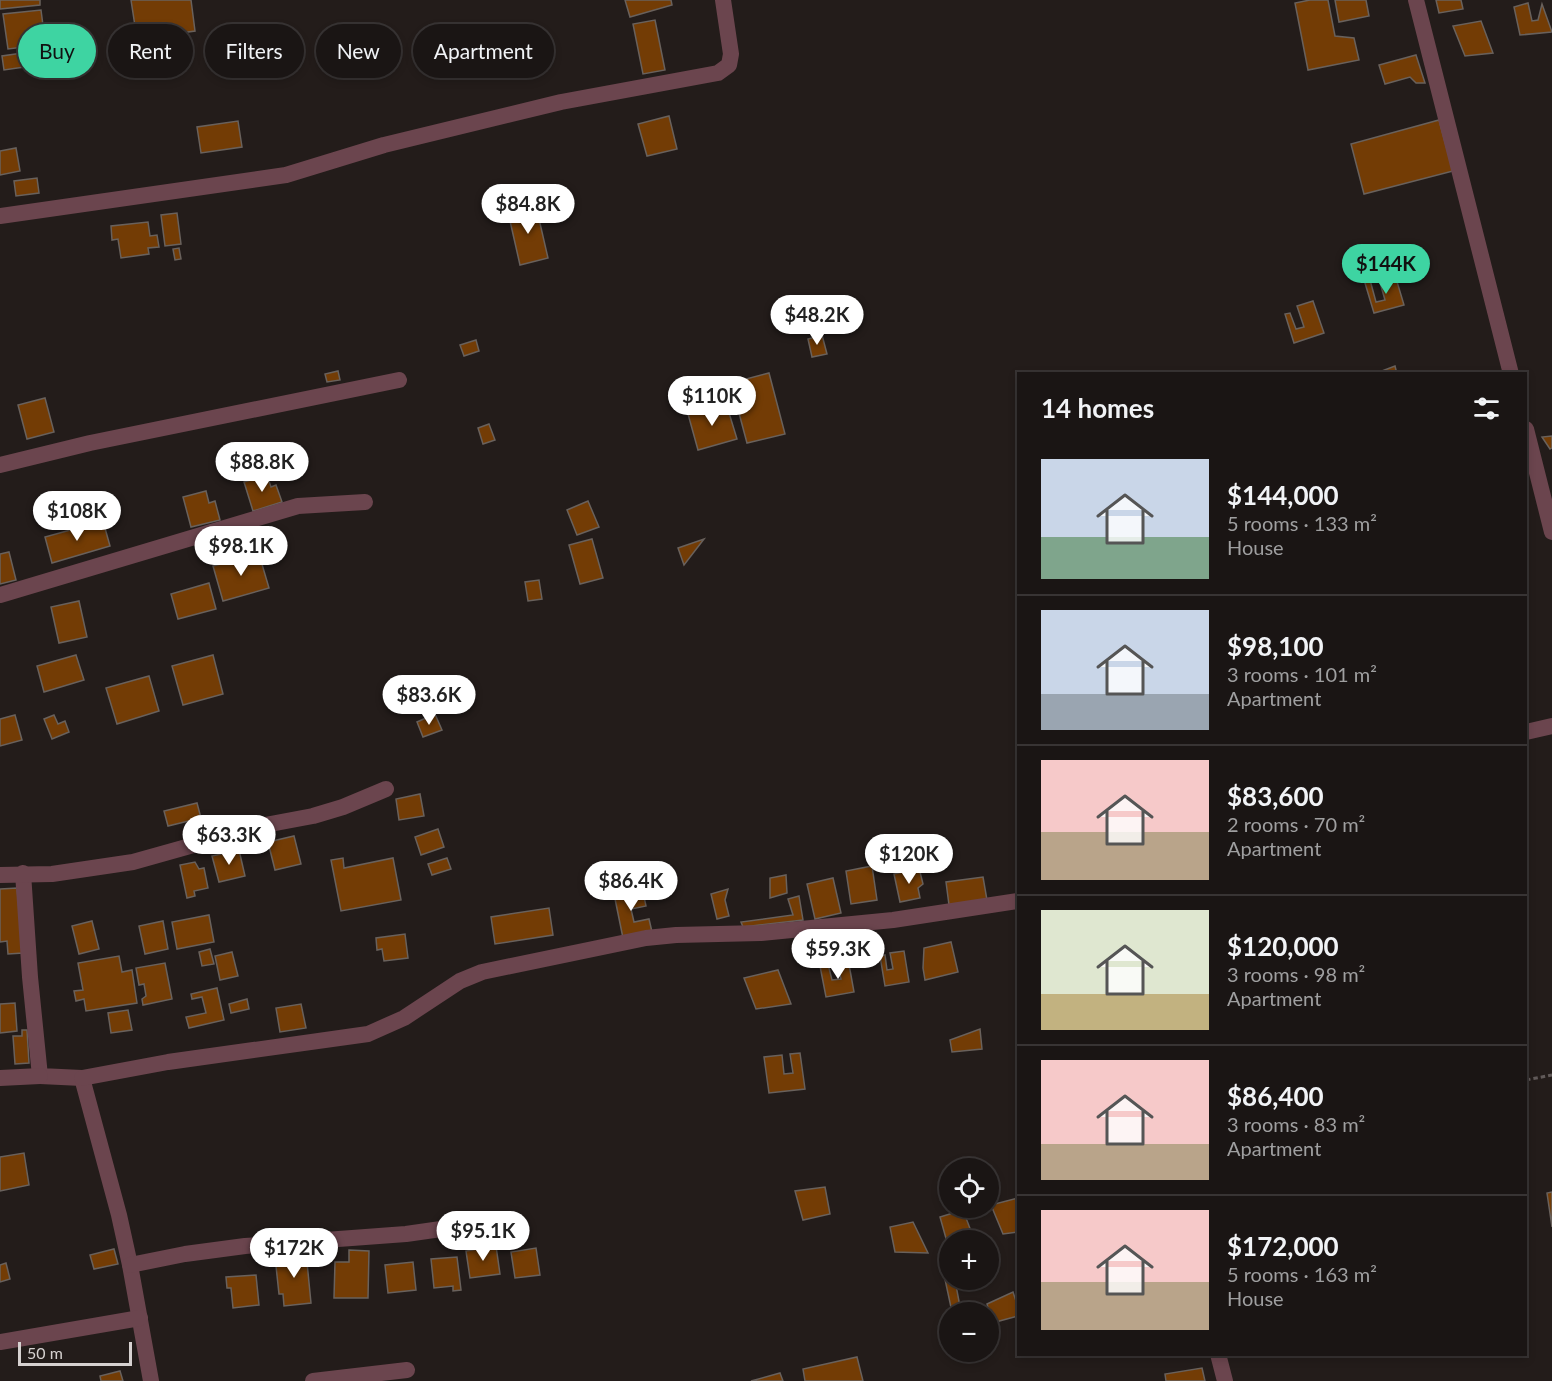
<!DOCTYPE html>
<html lang="en">
<head>
<meta charset="utf-8">
<style>
  :root { --surface:#1a1514; --page:#231e1d; --text:#f1f3f6; --muted:#9f9fa0; --line:#383434; --accent:#3ed4a2 }
  body { margin:0; font-family:Lato,sans-serif; background:var(--page); color:var(--text); height:100vh; display:flex; flex-direction:column; font-size:22px; white-space:nowrap }
  * { box-sizing:border-box; margin:0 }
  p { font-size:20px; color:var(--muted) }
  .icon { flex:none; width:33px; height:33px; fill:none; stroke:currentColor; stroke-width:2; stroke-linecap:round; stroke-linejoin:round }
  .map { position:relative; flex:1; overflow:hidden }
  .panel { position:absolute; left:1017px; top:372px; width:510px; height:984px; display:flex; flex-direction:column; background:var(--surface); border-radius:0px; box-shadow:0 3px 9px #0003,0 0 0 2px var(--line) }
  .panel>* { flex:none }
  .guide { position:absolute; left:18px; top:24px; width:570px; height:54px; display:flex; gap:12px }
  .buttons { position:absolute; left:939px; top:1158px; display:grid; gap:12px }
  .buttons a { display:grid; place-items:center; width:60px; height:60px; border-radius:50%; background:var(--surface); box-shadow:0 3px 9px #0003,0 0 0 2px var(--line); font-size:30px }
  .scale { position:absolute; left:18px; bottom:15px; width:114px; box-sizing:border-box; padding-left:6px; border:3px solid #d6d1d0; border-top:0; font-size:16px; line-height:21px; white-space:nowrap; color:#d6d1d0; -webkit-text-stroke:4px #231c1a; paint-order:stroke }
  .price { position:absolute; translate:-50% -51px; padding:0 14px; border-radius:21px; background:#fff; color:#222; font-size:20px; line-height:39px; filter:drop-shadow(0 2px 3px #0008) }
  .price::after { content:''; position:absolute; left:50%; top:36px; width:18px; height:14px; margin-left:-9px; background:inherit; clip-path:polygon(0 0,100% 0,50% 100%) }
  .price.on { background:var(--accent); color:#111 }
  ul { padding:0; list-style:none }
  li { display:flex; align-items:center; gap:18px; height:150px; padding:0 24px }
  li+li { border-top:2px solid var(--line) }
  li span { display:grid; place-items:center; flex:none; width:168px; height:120px; border-radius:0px; color:#555 }
  li>.icon { margin-inline-start:auto }
  span .icon { width:72px; height:72px; fill:#fffc; stroke-width:1 }
  li b { font-size:26px }
  h2 { display:flex; justify-content:space-between; align-items:center; height:72px; padding:0 24px; font-size:26px }
  .chip { padding:0 21px; border-radius:27px; background:var(--surface); box-shadow:0 3px 9px #0003,0 0 0 2px var(--line); font-size:21px; line-height:54px }
  .chip.on { background:var(--accent); color:#111 }
  .map>svg:first-child { display:block }
  .building { fill:#733c05; stroke:#69615c; stroke-width:1.5 }
  .lines { fill:none; stroke-linecap:round; stroke-linejoin:round }
  .path { stroke:#615a59; stroke-width:3; stroke-dasharray:4.5 3; stroke-linecap:butt }
  .minor { stroke:#6b454e; stroke-width:16 }
</style>
</head>
<body>
<div class="map">
<svg width="1552" height="1381" viewBox="0 0 1552 1381">
  <rect width="100%" height="100%" fill="#231c1a"/>
  <g class="building">
    <polygon points="0,0 40,0 40,5 0,9"/>
    <polygon points="131,0 191,0 195,31 137,39"/>
    <polygon points="625,0 671,0 672,5 630,17"/>
    <polygon points="1310,0 1328,0 1335,36 1354,38 1359,60 1308,70 1295,3"/>
    <polygon points="1335,0 1366,0 1369,16 1339,22"/>
    <polygon points="1436,0 1461,0 1463,9 1439,13"/>
    <polygon points="1528,3 1532,21 1538,20 1542,4 1552,32 1520,35 1514,7"/>
    <polygon points="41,10 48,64 34,65 32,46 8,49 3,14"/>
    <polygon points="655,20 665,70 643,74 633,24"/>
    <polygon points="1481,21 1493,53 1465,56 1453,26"/>
    <polygon points="29,52 31,66 4,70 2,56"/>
    <polygon points="1416,55 1425,83 1416,83 1410,77 1385,84 1379,65"/>
    <polygon points="669,116 677,149 647,156 638,124"/>
    <polygon points="1439,120 1453,171 1364,194 1351,144"/>
    <polygon points="238,121 242,147 201,153 197,127"/>
    <polygon points="16,148 20,171 0,175 0,151"/>
    <polygon points="37,178 39,193 16,196 14,181"/>
    <polygon points="536,206 548,258 520,265 508,212"/>
    <polygon points="177,213 181,244 165,246 161,215"/>
    <polygon points="148,222 150,236 157,235 159,247 148,248 149,254 121,258 118,239 112,240 111,226"/>
    <polygon points="179,248 181,259 175,260 173,249"/>
    <polygon points="1395,275 1404,305 1374,313 1365,283 1370,280 1376,302 1385,300 1379,279"/>
    <polygon points="1313,301 1324,333 1294,343 1285,314 1290,313 1296,329 1304,327 1297,306"/>
    <polygon points="822,335 827,354 812,357 808,339"/>
    <polygon points="476,340 479,351 464,356 460,345"/>
    <polygon points="1395,366 1397,374 1374,374"/>
    <polygon points="338,371 340,380 327,382 325,374"/>
    <polygon points="769,373 785,434 747,443 731,383"/>
    <polygon points="45,398 54,432 27,439 18,405"/>
    <polygon points="726,403 737,439 698,450 688,414"/>
    <polygon points="489,424 495,440 483,444 478,428"/>
    <polygon points="1552,436 1552,448 1550,449 1542,437"/>
    <polygon points="267,475 271,487 276,485 282,502 253,511 244,482"/>
    <polygon points="206,491 209,503 215,501 220,520 191,527 183,497"/>
    <polygon points="588,501 599,527 577,535 567,510"/>
    <polygon points="103,521 110,546 52,563 45,537"/>
    <polygon points="592,539 603,578 580,584 569,545"/>
    <polygon points="704,539 684,565 678,548"/>
    <polygon points="9,552 16,580 0,584 0,554"/>
    <polygon points="259,554 269,588 223,601 213,566"/>
    <polygon points="539,580 542,599 528,601 525,582"/>
    <polygon points="209,583 216,609 178,619 171,594"/>
    <polygon points="79,601 87,637 59,643 51,607"/>
    <polygon points="76,655 84,680 44,692 37,666"/>
    <polygon points="213,655 223,694 183,705 172,666"/>
    <polygon points="149,676 159,711 117,724 106,688"/>
    <polygon points="435,714 442,730 423,737 417,722"/>
    <polygon points="15,715 22,740 0,746 0,719"/>
    <polygon points="54,715 58,724 65,721 69,732 52,739 44,719"/>
    <polygon points="420,794 424,816 399,820 396,799"/>
    <polygon points="197,803 201,818 168,826 164,811"/>
    <polygon points="438,829 444,847 421,855 415,837"/>
    <polygon points="294,836 301,864 275,870 268,842"/>
    <polygon points="239,850 245,876 219,882 212,856"/>
    <polygon points="343,858 344,868 393,858 401,900 341,911 331,860"/>
    <polygon points="447,858 451,869 432,875 428,864"/>
    <polygon points="195,862 199,869 204,868 208,888 194,891 195,896 187,898 180,865"/>
    <polygon points="872,866 877,900 851,904 846,871"/>
    <polygon points="919,868 923,884 918,888 920,898 900,902 894,874"/>
    <polygon points="786,875 787,893 770,898 770,878"/>
    <polygon points="983,877 987,900 949,905 946,882"/>
    <polygon points="833,878 841,913 815,919 807,884"/>
    <polygon points="627,886 628,891 643,892 646,906 631,909 634,922 649,919 652,932 623,938 613,889"/>
    <polygon points="17,888 23,953 8,954 7,941 0,942 0,889"/>
    <polygon points="728,889 725,900 729,916 717,919 711,894"/>
    <polygon points="799,896 803,920 743,927 741,922 793,915 788,899"/>
    <polygon points="549,908 553,935 495,944 491,917"/>
    <polygon points="209,915 214,942 177,949 172,922"/>
    <polygon points="92,921 99,949 79,954 72,926"/>
    <polygon points="163,921 168,949 145,954 139,926"/>
    <polygon points="405,934 408,958 384,961 382,949 377,950 376,938"/>
    <polygon points="951,942 958,972 925,980 923,968 924,948"/>
    <polygon points="210,949 214,964 202,966 199,952"/>
    <polygon points="904,951 909,982 885,986 880,956 885,955 887,970 893,969 890,953"/>
    <polygon points="232,952 238,976 220,980 215,956"/>
    <polygon points="119,956 122,972 132,970 137,1003 86,1011 84,999 76,1001 74,991 83,990 78,963"/>
    <polygon points="848,959 854,992 826,997 820,966 828,964 832,980 841,979 837,961"/>
    <polygon points="165,963 172,999 143,1005 142,999 146,996 144,984 139,985 136,968"/>
    <polygon points="778,970 791,1004 756,1009 744,978"/>
    <polygon points="217,988 224,1020 189,1028 186,1017 206,1013 202,997 192,999 191,994"/>
    <polygon points="247,999 249,1009 231,1013 229,1004"/>
    <polygon points="15,1003 17,1031 0,1033 0,1004"/>
    <polygon points="301,1004 306,1028 280,1032 276,1008"/>
    <polygon points="128,1010 132,1030 111,1033 108,1013"/>
    <polygon points="980,1029 982,1049 952,1052 950,1040"/>
    <polygon points="22,1030 27,1030 29,1063 15,1064 13,1036 22,1036"/>
    <polygon points="800,1053 805,1089 769,1093 764,1057 782,1055 784,1074 793,1073 790,1054"/>
    <polygon points="24,1153 29,1185 0,1191 0,1157"/>
    <polygon points="825,1187 830,1214 803,1220 795,1191"/>
    <polygon points="1552,1192 1552,1227 1547,1193"/>
    <polygon points="1018,1198 1018,1232 1003,1234 991,1205"/>
    <polygon points="963,1210 974,1239 947,1242 940,1217"/>
    <polygon points="913,1222 928,1253 895,1252 890,1227"/>
    <polygon points="496,1246 500,1274 470,1278 466,1251"/>
    <polygon points="536,1248 540,1275 515,1278 511,1252"/>
    <polygon points="114,1249 118,1264 94,1269 90,1255"/>
    <polygon points="349,1250 369,1251 368,1298 334,1298 335,1262 349,1262"/>
    <polygon points="306,1252 311,1303 284,1306 283,1294 279,1294 276,1266 281,1266 280,1255"/>
    <polygon points="457,1257 461,1290 453,1291 453,1286 434,1288 431,1259"/>
    <polygon points="413,1262 416,1290 388,1293 385,1265"/>
    <polygon points="6,1263 10,1279 0,1282 0,1265"/>
    <polygon points="950,1269 950,1280 955,1280 961,1312 952,1312 943,1270"/>
    <polygon points="256,1275 259,1305 233,1308 231,1288 227,1288 226,1277"/>
    <polygon points="1013,1292 1018,1307 1018,1316 992,1323 987,1304"/>
    <polygon points="857,1357 863,1381 805,1381 803,1369"/>
    <polygon points="1202,1368 1205,1381 1166,1381 1165,1374"/>
    <polygon points="120,1371 123,1381 101,1381 100,1376"/>
    <polygon points="780,1373 783,1381 751,1381"/>
  </g>
  <g class="lines">
    <polyline class="path" points="1526,1080 1552,1075"/>
    <g class="minor">
      <polyline points="1416,0 1511,374"/>
      <polyline points="0,216 286,175 384,145 561,102 718,73 729,65 731,54 723,0"/>
      <polyline points="1526,429 1552,532"/>
      <polyline points="0,465 90,443 399,380"/>
      <polyline points="0,595 298,506 365,502"/>
      <polyline points="1526,732 1552,726"/>
      <polyline points="23,873 30,977 40,1076 82,1078 119,1215 130,1265 151,1381"/>
      <polyline points="0,875 52,874 133,862 265,825 313,816 343,807 386,789"/>
      <polyline points="0,1078 40,1076"/>
      <polyline points="82,1078 168,1062 368,1034 404,1018 460,981 482,972 646,938 676,935 761,933 893,920 1018,901"/>
      <polyline points="130,1265 185,1254 245,1246 406,1234 483,1223"/>
      <polyline points="0,1342 140,1318"/>
      <polyline points="1218,1354 1225,1381"/>
      <polyline points="313,1381 407,1370"/>
    </g>
  </g>
</svg>
<div class="buttons">
<a><svg class="icon" aria-label="locate" viewBox="0 0 24 24"><circle cx="12" cy="12" r="6"/><path d="M12 2v4M12 18v4M2 12h4M18 12h4"/></svg></a>
<a>+</a>
<a>−</a>
</div>
<div class="scale">50 m</div>
<b class="price" style="left:528px;top:235px">$84.8K</b>
<b class="price on" style="left:1386px;top:295px">$144K</b>
<b class="price" style="left:817px;top:346px">$48.2K</b>
<b class="price" style="left:712px;top:427px">$110K</b>
<b class="price" style="left:262px;top:493px">$88.8K</b>
<b class="price" style="left:77px;top:542px">$108K</b>
<b class="price" style="left:241px;top:577px">$98.1K</b>
<b class="price" style="left:429px;top:726px">$83.6K</b>
<b class="price" style="left:229px;top:866px">$63.3K</b>
<b class="price" style="left:909px;top:885px">$120K</b>
<b class="price" style="left:631px;top:912px">$86.4K</b>
<b class="price" style="left:838px;top:980px">$59.3K</b>
<b class="price" style="left:483px;top:1262px">$95.1K</b>
<b class="price" style="left:294px;top:1279px">$172K</b>
<div class="guide">
<a class="chip on">Buy</a>
<a class="chip">Rent</a>
<a class="chip">Filters</a>
<a class="chip">New</a>
<a class="chip">Apartment</a>
</div>
<section class="panel">
<h2>14 homes<svg class="icon" aria-label="filters" viewBox="0 0 24 24"><path d="M4 7h16M4 17h16"/><circle cx="9" cy="7" r="2"/><circle cx="15" cy="17" r="2"/></svg></h2>
<ul>
<li><span style="background:linear-gradient(#c9d6e8 65%,#7fa58c 0)"><svg class="icon" aria-label="home" viewBox="0 0 24 24"><path d="M3 11l9-7 9 7M6 9v11h12V9"/></svg></span><div><b>$144,000</b><p>5 rooms · 133 m²</p><p>House</p></div></li>
<li><span style="background:linear-gradient(#c9d6e8 70%,#9aa5b1 0)"><svg class="icon" aria-label="home" viewBox="0 0 24 24"><path d="M3 11l9-7 9 7M6 9v11h12V9"/></svg></span><div><b>$98,100</b><p>3 rooms · 101 m²</p><p>Apartment</p></div></li>
<li><span style="background:linear-gradient(#f6c9c9 60%,#b9a48a 0)"><svg class="icon" aria-label="home" viewBox="0 0 24 24"><path d="M3 11l9-7 9 7M6 9v11h12V9"/></svg></span><div><b>$83,600</b><p>2 rooms · 70 m²</p><p>Apartment</p></div></li>
<li><span style="background:linear-gradient(#dfe7d0 70%,#c2b280 0)"><svg class="icon" aria-label="home" viewBox="0 0 24 24"><path d="M3 11l9-7 9 7M6 9v11h12V9"/></svg></span><div><b>$120,000</b><p>3 rooms · 98 m²</p><p>Apartment</p></div></li>
<li><span style="background:linear-gradient(#f6c9c9 70%,#b9a48a 0)"><svg class="icon" aria-label="home" viewBox="0 0 24 24"><path d="M3 11l9-7 9 7M6 9v11h12V9"/></svg></span><div><b>$86,400</b><p>3 rooms · 83 m²</p><p>Apartment</p></div></li>
<li><span style="background:linear-gradient(#f6c9c9 60%,#b9a48a 0)"><svg class="icon" aria-label="home" viewBox="0 0 24 24"><path d="M3 11l9-7 9 7M6 9v11h12V9"/></svg></span><div><b>$172,000</b><p>5 rooms · 163 m²</p><p>House</p></div></li>
</ul>
</section>
</div>
</body>
</html>
